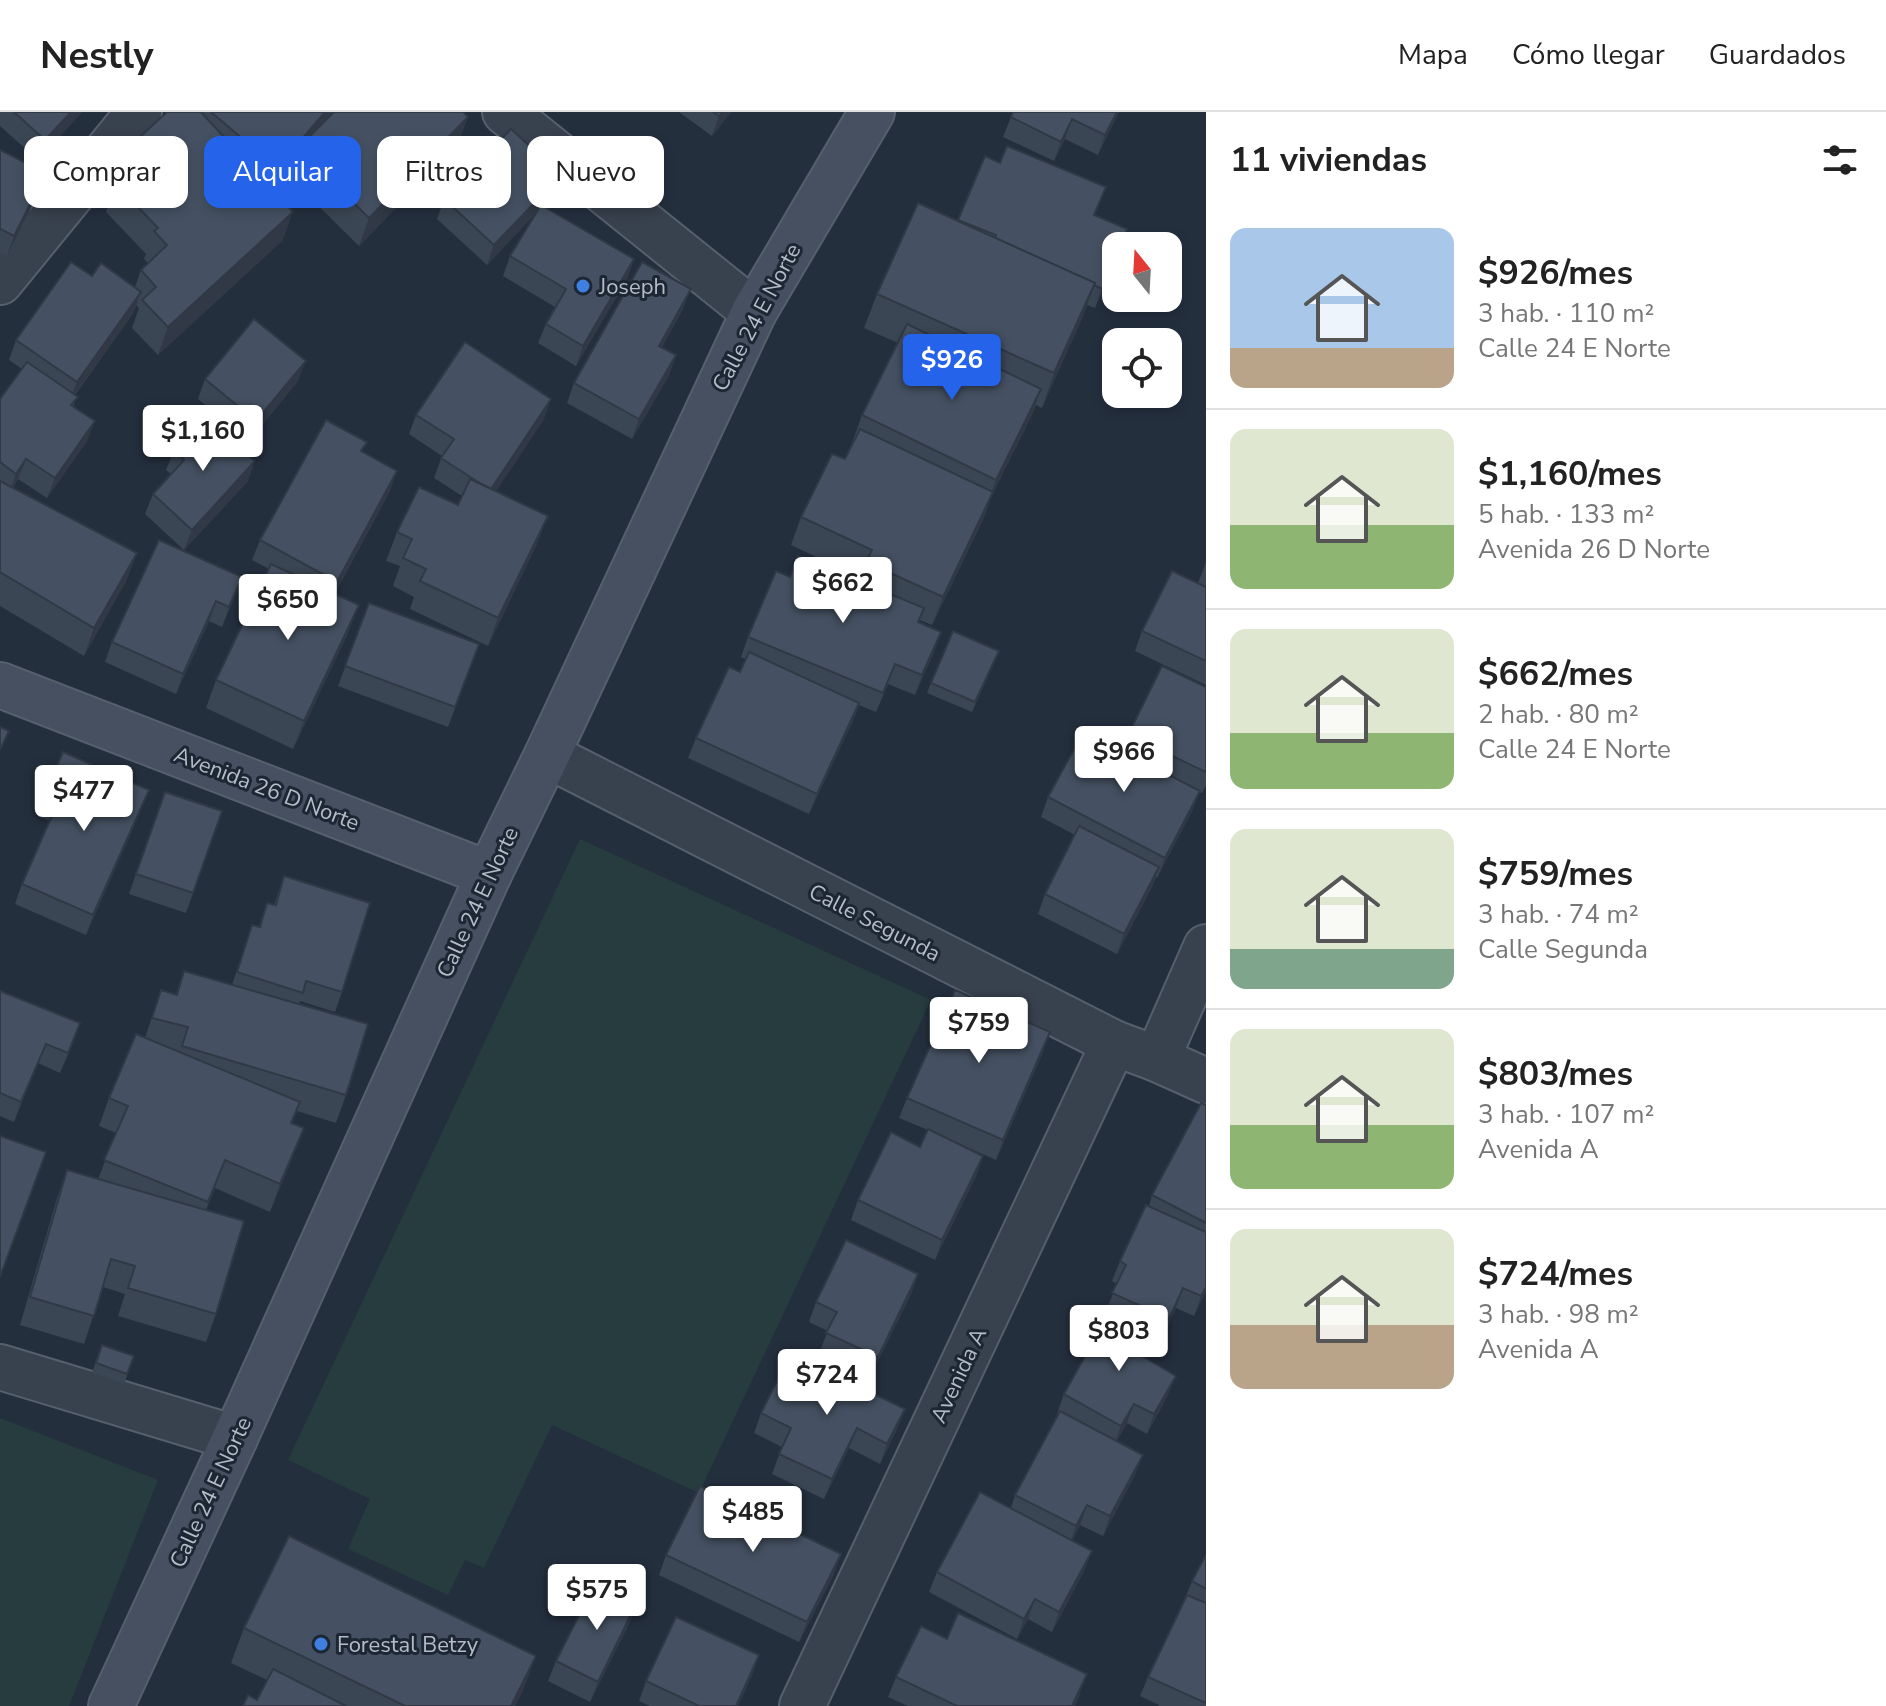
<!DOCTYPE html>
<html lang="es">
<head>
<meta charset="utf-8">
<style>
  :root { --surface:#fff; --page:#f6f6f6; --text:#222; --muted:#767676; --line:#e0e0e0; --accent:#2563eb }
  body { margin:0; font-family:"Nunito Sans",sans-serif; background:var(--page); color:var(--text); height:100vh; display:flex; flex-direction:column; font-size:30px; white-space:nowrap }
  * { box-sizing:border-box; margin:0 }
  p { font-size:26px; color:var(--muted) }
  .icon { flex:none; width:44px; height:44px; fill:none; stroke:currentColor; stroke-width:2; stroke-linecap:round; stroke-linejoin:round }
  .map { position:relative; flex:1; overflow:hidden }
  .sheet { display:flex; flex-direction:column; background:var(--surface); width:680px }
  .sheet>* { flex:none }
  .top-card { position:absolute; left:24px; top:24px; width:760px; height:72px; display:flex; gap:16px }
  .needle { width:52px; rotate:342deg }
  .fabs { position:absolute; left:1102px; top:120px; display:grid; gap:16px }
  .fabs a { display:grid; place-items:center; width:80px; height:80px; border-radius:16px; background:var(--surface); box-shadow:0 4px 12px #0003; font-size:40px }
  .price { position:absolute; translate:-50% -68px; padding:0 18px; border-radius:8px; background:#fff; color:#222; font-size:26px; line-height:52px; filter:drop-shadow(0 2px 4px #0008) }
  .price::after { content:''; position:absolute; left:50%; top:48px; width:24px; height:18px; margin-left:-12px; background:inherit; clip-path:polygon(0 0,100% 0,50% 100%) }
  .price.active { background:var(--accent); color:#fff }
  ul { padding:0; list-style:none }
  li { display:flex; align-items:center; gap:24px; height:200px; padding:0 24px }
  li+li { border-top:2px solid var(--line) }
  li span { display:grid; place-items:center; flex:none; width:224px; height:160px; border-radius:16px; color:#555 }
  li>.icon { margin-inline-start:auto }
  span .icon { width:96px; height:96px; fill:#fffc; stroke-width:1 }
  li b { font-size:34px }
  h2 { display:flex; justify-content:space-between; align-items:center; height:96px; padding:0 24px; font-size:34px }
  .tag { padding:0 28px; border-radius:16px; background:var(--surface); box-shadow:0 4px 12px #0003; font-size:28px; line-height:72px }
  .tag.active { background:var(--accent); color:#fff }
  header { display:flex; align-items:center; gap:48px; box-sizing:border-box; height:112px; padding:0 40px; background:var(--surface); border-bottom:2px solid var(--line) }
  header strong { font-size:38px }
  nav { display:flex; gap:44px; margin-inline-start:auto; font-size:28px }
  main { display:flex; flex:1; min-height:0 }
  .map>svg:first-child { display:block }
  .green { fill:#263c3f }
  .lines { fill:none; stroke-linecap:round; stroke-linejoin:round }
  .street-casing { stroke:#565f6c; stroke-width:48 }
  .secondary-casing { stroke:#565f6c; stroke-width:48 }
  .street { stroke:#38414e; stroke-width:44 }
  .secondary { stroke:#465061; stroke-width:44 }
  .wall { fill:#3b4654 }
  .shaded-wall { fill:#303945 }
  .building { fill:#455162; stroke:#303945; stroke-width:2 }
  .shop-dot { fill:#3f7fe0; stroke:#1d2633; stroke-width:3 }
  .labels { text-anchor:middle; stroke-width:6; stroke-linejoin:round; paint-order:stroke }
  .poi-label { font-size:22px; fill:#b4bcc9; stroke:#1d2633; text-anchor:start }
  .street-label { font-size:22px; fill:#b4bcc9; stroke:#1d2633 }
</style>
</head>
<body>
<header>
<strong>Nestly</strong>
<nav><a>Mapa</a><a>Cómo llegar</a><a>Guardados</a></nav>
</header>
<main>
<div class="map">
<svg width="1206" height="1594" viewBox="0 0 1206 1594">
  <rect width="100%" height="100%" fill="#242f3e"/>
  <g class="green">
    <polygon points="580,727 931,888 699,1381 552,1313 484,1456 465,1448 448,1483 348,1437 370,1387 288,1348"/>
    <polygon points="0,1306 158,1368 69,1594 0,1594"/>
  </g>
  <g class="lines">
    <defs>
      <g id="street">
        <polyline points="505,0 754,200"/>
        <polyline points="0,170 139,0"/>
        <polyline points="547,643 1114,931 1157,947 1206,969"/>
        <polyline points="1157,947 1206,835"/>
        <polyline points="0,1255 235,1326"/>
        <polyline points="802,1594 1114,931"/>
      </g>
      <g id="secondary">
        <polyline points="0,573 489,762"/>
        <polyline points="111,1594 235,1326 489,762 547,643 754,200 872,0"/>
      </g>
    </defs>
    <use href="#street" class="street-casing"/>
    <use href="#secondary" class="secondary-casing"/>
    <use href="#street" class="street"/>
    <use href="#secondary" class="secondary"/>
  </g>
  <g class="wall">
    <polygon points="0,0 82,0 38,48 0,14"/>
    <polygon points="167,0 463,0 468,5 457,33 359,134 288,64 294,48 270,75 283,128 158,243 132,216 139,196 136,193 134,200 75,283 74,295 87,329 47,386 18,367 13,376 137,441 126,469 84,544 0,494 0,287 22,257 9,248 16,228 92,164 135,175 141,158 148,151 144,147 146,142 106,100 116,72 134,56 130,52 141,24"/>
    <polygon points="679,0 731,0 712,24"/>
    <polygon points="1119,0 1098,43 1065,27 1054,49 1003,25 1011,5"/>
    <polygon points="0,38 38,81 7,144 0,141"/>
    <polygon points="553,83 543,95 634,147 627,167 576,254 538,231 546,212 555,195 503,164 510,144 535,102 487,153 437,107 444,87"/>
    <polygon points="1095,103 1127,117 1121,134 1116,134 1116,147 1095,196 1087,193 1042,296 1036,293 1031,305 992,383 983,408 932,513 920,508 919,511 934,540 915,583 888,572 876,600 859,593 852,611 809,702 688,646 696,626 740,560 746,547 741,545 748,525 790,465 859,469 860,466 791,433 801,405 845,347 853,332 852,331 862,303 898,231 864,216 877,182 958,109"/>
    <polygon points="683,197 662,235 676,243 669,263 632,327 567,291 574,271"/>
    <polygon points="205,267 298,269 249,329 198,287"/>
    <polygon points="416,303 544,307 496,379 537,432 488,534 410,497 414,485 393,474 400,454 386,449 397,420 458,393 462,384 434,366 442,344 409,322"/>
    <polygon points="174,338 248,369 184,438 145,402 153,382 171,362 166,358"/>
    <polygon points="363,341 390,379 335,481 348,521 293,637 206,596 216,568 269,457 252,448 260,428"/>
    <polygon points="1206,450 1206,475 1198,471"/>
    <polygon points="242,465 222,515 209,509 176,582 105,550 112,530"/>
    <polygon points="1206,475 1206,573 1135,539 1142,519"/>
    <polygon points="369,491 479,532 448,615 338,574"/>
    <polygon points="999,539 972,600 927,581 931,571"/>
    <polygon points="1206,575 1206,673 1202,681 1199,680 1192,699 1157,766 1156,765 1152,775 1117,842 1038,802 1045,782 1075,723 1041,705 1048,685 1123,639 1128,623"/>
    <polygon points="149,678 141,698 86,823 15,792 22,772 50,709 37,704 44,684"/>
    <polygon points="165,680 222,699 186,801 129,782"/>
    <polygon points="284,764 342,880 335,900 300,889 299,892 346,983 336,1011 297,999 292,1011 293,1044 270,1100 215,1076 206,1098 216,1202 206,1230 118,1204 125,1182 103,1175 84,1232 20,1213 57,1086 67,1058 98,1067 116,1021 99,1014 109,986 145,926 161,878 176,882 184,859 232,873 252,813 259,815 267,791 274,793"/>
    <polygon points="0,879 73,931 60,961 38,951 14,1010 0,1004"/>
    <polygon points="1043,940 996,1048 951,1028 983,1044 976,1064 935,1148 851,1108 858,1088 920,1035 928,1018 899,1006 907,986"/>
    <polygon points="1206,993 1206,1179 1194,1204 1176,1196 1162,1227 1148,1220 1145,1246 1168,1283 1147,1322 1127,1311 1117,1329 1135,1363 1103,1424 1080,1413 1072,1429 1092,1439 1084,1459 1052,1520 1028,1507 1017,1527 929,1480 937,1460 1011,1396 1015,1383 1058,1303 1057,1302 1064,1282 1109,1202 1105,1201 1117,1172 1112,1169 1120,1149 1149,1094 1152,1083"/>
    <polygon points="918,1162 911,1182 870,1265 819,1241 828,1219 809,1210 816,1190"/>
    <polygon points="102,1233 134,1244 124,1272 92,1261"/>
    <polygon points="803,1266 905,1297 897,1317 880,1352 849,1336 824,1387 772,1362 782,1335 754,1321 761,1301"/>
    <polygon points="666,1443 834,1462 799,1530 659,1463"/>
    <polygon points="1206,1443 1206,1594 1158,1594 1159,1593 1140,1584 1148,1565 1184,1489 1192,1469"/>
    <polygon points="637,1490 630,1510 590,1590 548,1569 556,1549"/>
    <polygon points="244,1516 536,1544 523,1578 515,1594 243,1594 257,1588 267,1568 231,1551"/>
    <polygon points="759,1543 752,1563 738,1594 650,1594 639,1589 646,1569"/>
    <polygon points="896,1565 1080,1582 1075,1594 908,1594 888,1585"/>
  </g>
  <g class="shaded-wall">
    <polygon points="71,0 82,0 38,48 45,28"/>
    <polygon points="325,0 335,0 298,36 294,48 270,76 277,56"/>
    <polygon points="723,0 731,0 712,24 719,4"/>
    <polygon points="1117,0 1119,0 1098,43 1105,23"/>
    <polygon points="468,5 457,33 359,134 369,106"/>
    <polygon points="1072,7 1065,27 1054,49 1061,30"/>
    <polygon points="46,61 38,81 7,144 14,124"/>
    <polygon points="561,63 553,83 487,153 494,133"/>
    <polygon points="293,100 283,128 158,243 168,215"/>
    <polygon points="1116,144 1116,147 1095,196 1102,177"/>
    <polygon points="634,147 627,167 576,254 583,234"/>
    <polygon points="1095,171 1083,205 1042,296 1054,261"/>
    <polygon points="691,177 683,197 652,253 659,234"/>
    <polygon points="141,180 134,200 69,290 77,270"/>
    <polygon points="676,243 669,263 632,327 639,307"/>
    <polygon points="306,249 298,269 249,329 256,309"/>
    <polygon points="1041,277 1031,305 992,383 983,408 932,513 943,485 986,394 996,368"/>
    <polygon points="551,287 544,307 483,398 490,378"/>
    <polygon points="95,309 87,329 47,386 55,366"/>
    <polygon points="26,347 18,367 9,382 16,362"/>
    <polygon points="255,349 248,369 184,438 192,418"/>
    <polygon points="397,359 390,379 330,489 337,470"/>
    <polygon points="548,404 537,432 488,534 498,506"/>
    <polygon points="137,441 126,469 84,544 94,516"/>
    <polygon points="242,465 235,485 222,515 229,495"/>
    <polygon points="216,489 209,509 176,582 183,562"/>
    <polygon points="359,493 348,521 293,637 304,609"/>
    <polygon points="941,520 934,540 915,583 922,563"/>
    <polygon points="859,591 852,611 809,702 817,682"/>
    <polygon points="149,678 141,698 86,823 93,803"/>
    <polygon points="1200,679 1192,699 1157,766 1165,746"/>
    <polygon points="1159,755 1152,775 1117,842 1124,822"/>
    <polygon points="1050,920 1043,940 996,1048 1003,1028"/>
    <polygon points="46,932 38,951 14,1010 21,990"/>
    <polygon points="304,1016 293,1044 270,1100 280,1072"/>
    <polygon points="983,1044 976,1064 935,1148 942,1128"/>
    <polygon points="918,1162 911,1182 870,1265 878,1245"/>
    <polygon points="1206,1175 1206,1179 1194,1204 1201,1184"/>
    <polygon points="1183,1176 1176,1196 1162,1227 1169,1207"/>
    <polygon points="1154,1224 1146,1243 1135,1264 1142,1244"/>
    <polygon points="1176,1264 1168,1283 1147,1322 1154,1302"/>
    <polygon points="1134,1292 1127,1311 1114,1334 1121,1314"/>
    <polygon points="905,1297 897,1317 880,1352 887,1332"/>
    <polygon points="857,1316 849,1336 824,1387 832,1367"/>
    <polygon points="1143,1343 1135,1363 1103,1424 1110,1404"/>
    <polygon points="1087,1393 1080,1413 1069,1434 1076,1414"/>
    <polygon points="1092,1439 1084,1459 1052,1520 1059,1500"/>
    <polygon points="841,1442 834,1462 799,1530 807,1510"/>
    <polygon points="1035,1487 1028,1507 1017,1527 1024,1507"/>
    <polygon points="637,1490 630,1510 590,1590 598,1570"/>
    <polygon points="759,1543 752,1563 738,1594 736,1594"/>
    <polygon points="536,1544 523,1578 515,1594 511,1594"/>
    <polygon points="1087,1562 1075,1594 1072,1594"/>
  </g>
  <g class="building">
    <polygon points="14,0 71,0 45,28"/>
    <polygon points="167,0 201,0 293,100 168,215 142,188 156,175 141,158 167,133 154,119 158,116 116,72 154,38 141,24"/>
    <polygon points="211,0 325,0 277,56"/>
    <polygon points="334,0 463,0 468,5 369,106 298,36"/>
    <polygon points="713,0 723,0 719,4"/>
    <polygon points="1013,0 1117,0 1105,23 1072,7 1061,30 1011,5"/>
    <polygon points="511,17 561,63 494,133 444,87"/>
    <polygon points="1007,34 1106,75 1094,103 1127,117 1120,134 1116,134 1116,144 1102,177 1094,173 1095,171 995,126 996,123 958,108 985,44 1000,51"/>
    <polygon points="0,38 46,61 14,124 0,117"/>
    <polygon points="918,91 1095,171 1054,261 877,182"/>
    <polygon points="541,93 634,147 583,234 546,212 566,177 510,144"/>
    <polygon points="71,150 92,164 101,151 141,180 77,270 16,228"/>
    <polygon points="642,150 691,177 659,234 676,243 639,307 574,271"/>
    <polygon points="254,207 306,249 256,309 205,267"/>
    <polygon points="907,212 1041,277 996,368 862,303"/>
    <polygon points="465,230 551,287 491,377 478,370 441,346 454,327 416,303"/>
    <polygon points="27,250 78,285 71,293 95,309 55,366 26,347 16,362 0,350 0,287"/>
    <polygon points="205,304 255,349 192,418 153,382 184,348 174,338"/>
    <polygon points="326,308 367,330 361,339 397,359 337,470 260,428"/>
    <polygon points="860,317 993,380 943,485 866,450 872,438 801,405 832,342 845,347"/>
    <polygon points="470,367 548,404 498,506 420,469 426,457 403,446 412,427 397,420 419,375 458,393"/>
    <polygon points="0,369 137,441 94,516 0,460"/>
    <polygon points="159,428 242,465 229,495 216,489 183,562 112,530"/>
    <polygon points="798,444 924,496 918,510 941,520 922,563 895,552 883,581 748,525 776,459 790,465"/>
    <polygon points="271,452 359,493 304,609 216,568"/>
    <polygon points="1172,459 1206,475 1206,549 1142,519"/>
    <polygon points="369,491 479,532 455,595 345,554"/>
    <polygon points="953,519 999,539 975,590 931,571"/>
    <polygon points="749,540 859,591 817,682 696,626 729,555 740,560"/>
    <polygon points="1162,554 1206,575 1206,660 1128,623"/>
    <polygon points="0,615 9,619 0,638"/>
    <polygon points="1084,619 1200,679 1165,746 1048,685"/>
    <polygon points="63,640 149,678 93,803 22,772 58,690 44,684"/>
    <polygon points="165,680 222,699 193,781 136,762"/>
    <polygon points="1079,714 1159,755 1124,822 1045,782"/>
    <polygon points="284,764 370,791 342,880 306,869 303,881 237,860 252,813 260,815 267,791 276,793"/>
    <polygon points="184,859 368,912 346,983 182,934 188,915 152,906 161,878 177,883"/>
    <polygon points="955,878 1050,920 1003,1028 907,986"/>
    <polygon points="0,879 80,911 68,941 46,932 21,990 0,981"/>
    <polygon points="136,922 300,990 291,1011 304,1016 280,1072 225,1048 208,1090 104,1048 128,994 109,986"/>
    <polygon points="1201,991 1206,993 1206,1111 1152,1083"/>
    <polygon points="928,1017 983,1044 942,1128 858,1088 891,1020 920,1035"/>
    <polygon points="0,1024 46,1040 0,1165"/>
    <polygon points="67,1058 244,1109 216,1202 128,1176 135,1154 111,1147 94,1204 30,1185"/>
    <polygon points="1146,1093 1206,1120 1206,1175 1201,1184 1183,1176 1169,1207 1112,1181 1126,1153 1120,1149"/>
    <polygon points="846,1128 918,1162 878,1245 826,1221 837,1200 816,1190"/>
    <polygon points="1110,1199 1154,1224 1142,1244 1176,1264 1154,1302 1134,1292 1121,1314 1064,1282"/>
    <polygon points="102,1233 134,1244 127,1262 96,1251"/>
    <polygon points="810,1251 905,1297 887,1332 857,1316 832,1367 779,1342 791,1316 761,1301 783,1257 803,1266"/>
    <polygon points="1060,1299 1143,1343 1110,1404 1087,1393 1076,1414 1015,1383"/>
    <polygon points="700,1374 841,1442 807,1510 666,1443"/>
    <polygon points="980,1380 1092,1439 1059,1500 1035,1487 1024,1507 937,1460"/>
    <polygon points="289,1424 536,1544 511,1594 405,1594 244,1516"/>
    <polygon points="1206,1443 1206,1477 1192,1469"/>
    <polygon points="596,1470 637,1490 598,1570 556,1549"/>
    <polygon points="1187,1483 1206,1491 1206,1591 1148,1565"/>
    <polygon points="958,1501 1087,1562 1072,1594 957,1594 896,1565 921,1514 947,1527"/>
    <polygon points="676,1505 759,1543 736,1594 699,1594 646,1569"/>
    <polygon points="273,1557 346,1594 243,1594 248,1583 257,1588"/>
  </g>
  <g class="shop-dot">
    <circle cx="583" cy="174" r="8"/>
    <circle cx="321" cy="1532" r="8"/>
  </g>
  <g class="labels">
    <g class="poi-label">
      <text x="599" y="182">Joseph</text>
      <text x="337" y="1540">Forestal Betzy</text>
    </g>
    <g class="street-label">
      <text transform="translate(756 205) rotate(-62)" y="8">Calle 24 E Norte</text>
      <text transform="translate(267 676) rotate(21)" y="8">Avenida 26 D Norte</text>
      <text transform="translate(477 790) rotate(-65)" y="8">Calle 24 E Norte</text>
      <text transform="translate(875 810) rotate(27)" y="8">Calle Segunda</text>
      <text transform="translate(958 1263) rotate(-65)" y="8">Avenida A</text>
      <text transform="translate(210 1380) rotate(-65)" y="8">Calle 24 E Norte</text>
    </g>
  </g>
</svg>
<div class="fabs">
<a><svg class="needle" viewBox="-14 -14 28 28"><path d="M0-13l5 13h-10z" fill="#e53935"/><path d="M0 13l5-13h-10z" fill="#767676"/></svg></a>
<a><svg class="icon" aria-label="locate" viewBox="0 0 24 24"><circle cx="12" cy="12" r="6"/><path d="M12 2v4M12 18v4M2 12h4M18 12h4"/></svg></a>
</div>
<b class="price active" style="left:952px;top:290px">$926</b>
<b class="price" style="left:203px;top:361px">$1,160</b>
<b class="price" style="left:843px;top:513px">$662</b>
<b class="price" style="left:288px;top:530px">$650</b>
<b class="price" style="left:1124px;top:682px">$966</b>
<b class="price" style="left:84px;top:721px">$477</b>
<b class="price" style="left:979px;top:953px">$759</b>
<b class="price" style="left:1119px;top:1261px">$803</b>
<b class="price" style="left:827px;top:1305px">$724</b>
<b class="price" style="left:753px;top:1442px">$485</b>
<b class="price" style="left:597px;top:1520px">$575</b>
<div class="top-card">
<a class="tag">Comprar</a>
<a class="tag active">Alquilar</a>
<a class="tag">Filtros</a>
<a class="tag">Nuevo</a>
</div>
</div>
<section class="sheet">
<h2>11 viviendas<svg class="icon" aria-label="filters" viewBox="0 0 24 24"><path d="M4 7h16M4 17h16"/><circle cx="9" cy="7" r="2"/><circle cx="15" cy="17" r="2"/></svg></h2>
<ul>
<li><span style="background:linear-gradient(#a9c7e8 75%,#b9a48a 0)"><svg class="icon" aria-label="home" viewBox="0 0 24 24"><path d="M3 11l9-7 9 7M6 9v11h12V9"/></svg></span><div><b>$926/mes</b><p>3 hab. · 110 m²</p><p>Calle 24 E Norte</p></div></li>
<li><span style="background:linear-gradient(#dfe7d0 60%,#8fb573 0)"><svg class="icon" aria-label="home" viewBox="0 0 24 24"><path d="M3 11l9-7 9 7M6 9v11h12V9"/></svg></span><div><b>$1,160/mes</b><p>5 hab. · 133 m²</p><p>Avenida 26 D Norte</p></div></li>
<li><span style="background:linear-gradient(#dfe7d0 65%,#8fb573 0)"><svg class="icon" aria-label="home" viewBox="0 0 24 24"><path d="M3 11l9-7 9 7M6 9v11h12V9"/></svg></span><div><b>$662/mes</b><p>2 hab. · 80 m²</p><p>Calle 24 E Norte</p></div></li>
<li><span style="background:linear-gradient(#dfe7d0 75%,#7fa58c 0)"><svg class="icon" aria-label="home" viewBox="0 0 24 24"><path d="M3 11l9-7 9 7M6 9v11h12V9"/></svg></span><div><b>$759/mes</b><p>3 hab. · 74 m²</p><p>Calle Segunda</p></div></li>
<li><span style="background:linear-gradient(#dfe7d0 60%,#8fb573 0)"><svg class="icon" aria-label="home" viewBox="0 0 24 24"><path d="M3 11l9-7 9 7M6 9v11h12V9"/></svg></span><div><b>$803/mes</b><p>3 hab. · 107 m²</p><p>Avenida A</p></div></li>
<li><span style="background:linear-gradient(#dfe7d0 60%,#b9a48a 0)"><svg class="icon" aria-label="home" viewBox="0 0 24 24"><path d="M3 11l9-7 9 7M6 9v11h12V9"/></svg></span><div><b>$724/mes</b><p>3 hab. · 98 m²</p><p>Avenida A</p></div></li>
</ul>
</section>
</main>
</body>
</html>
